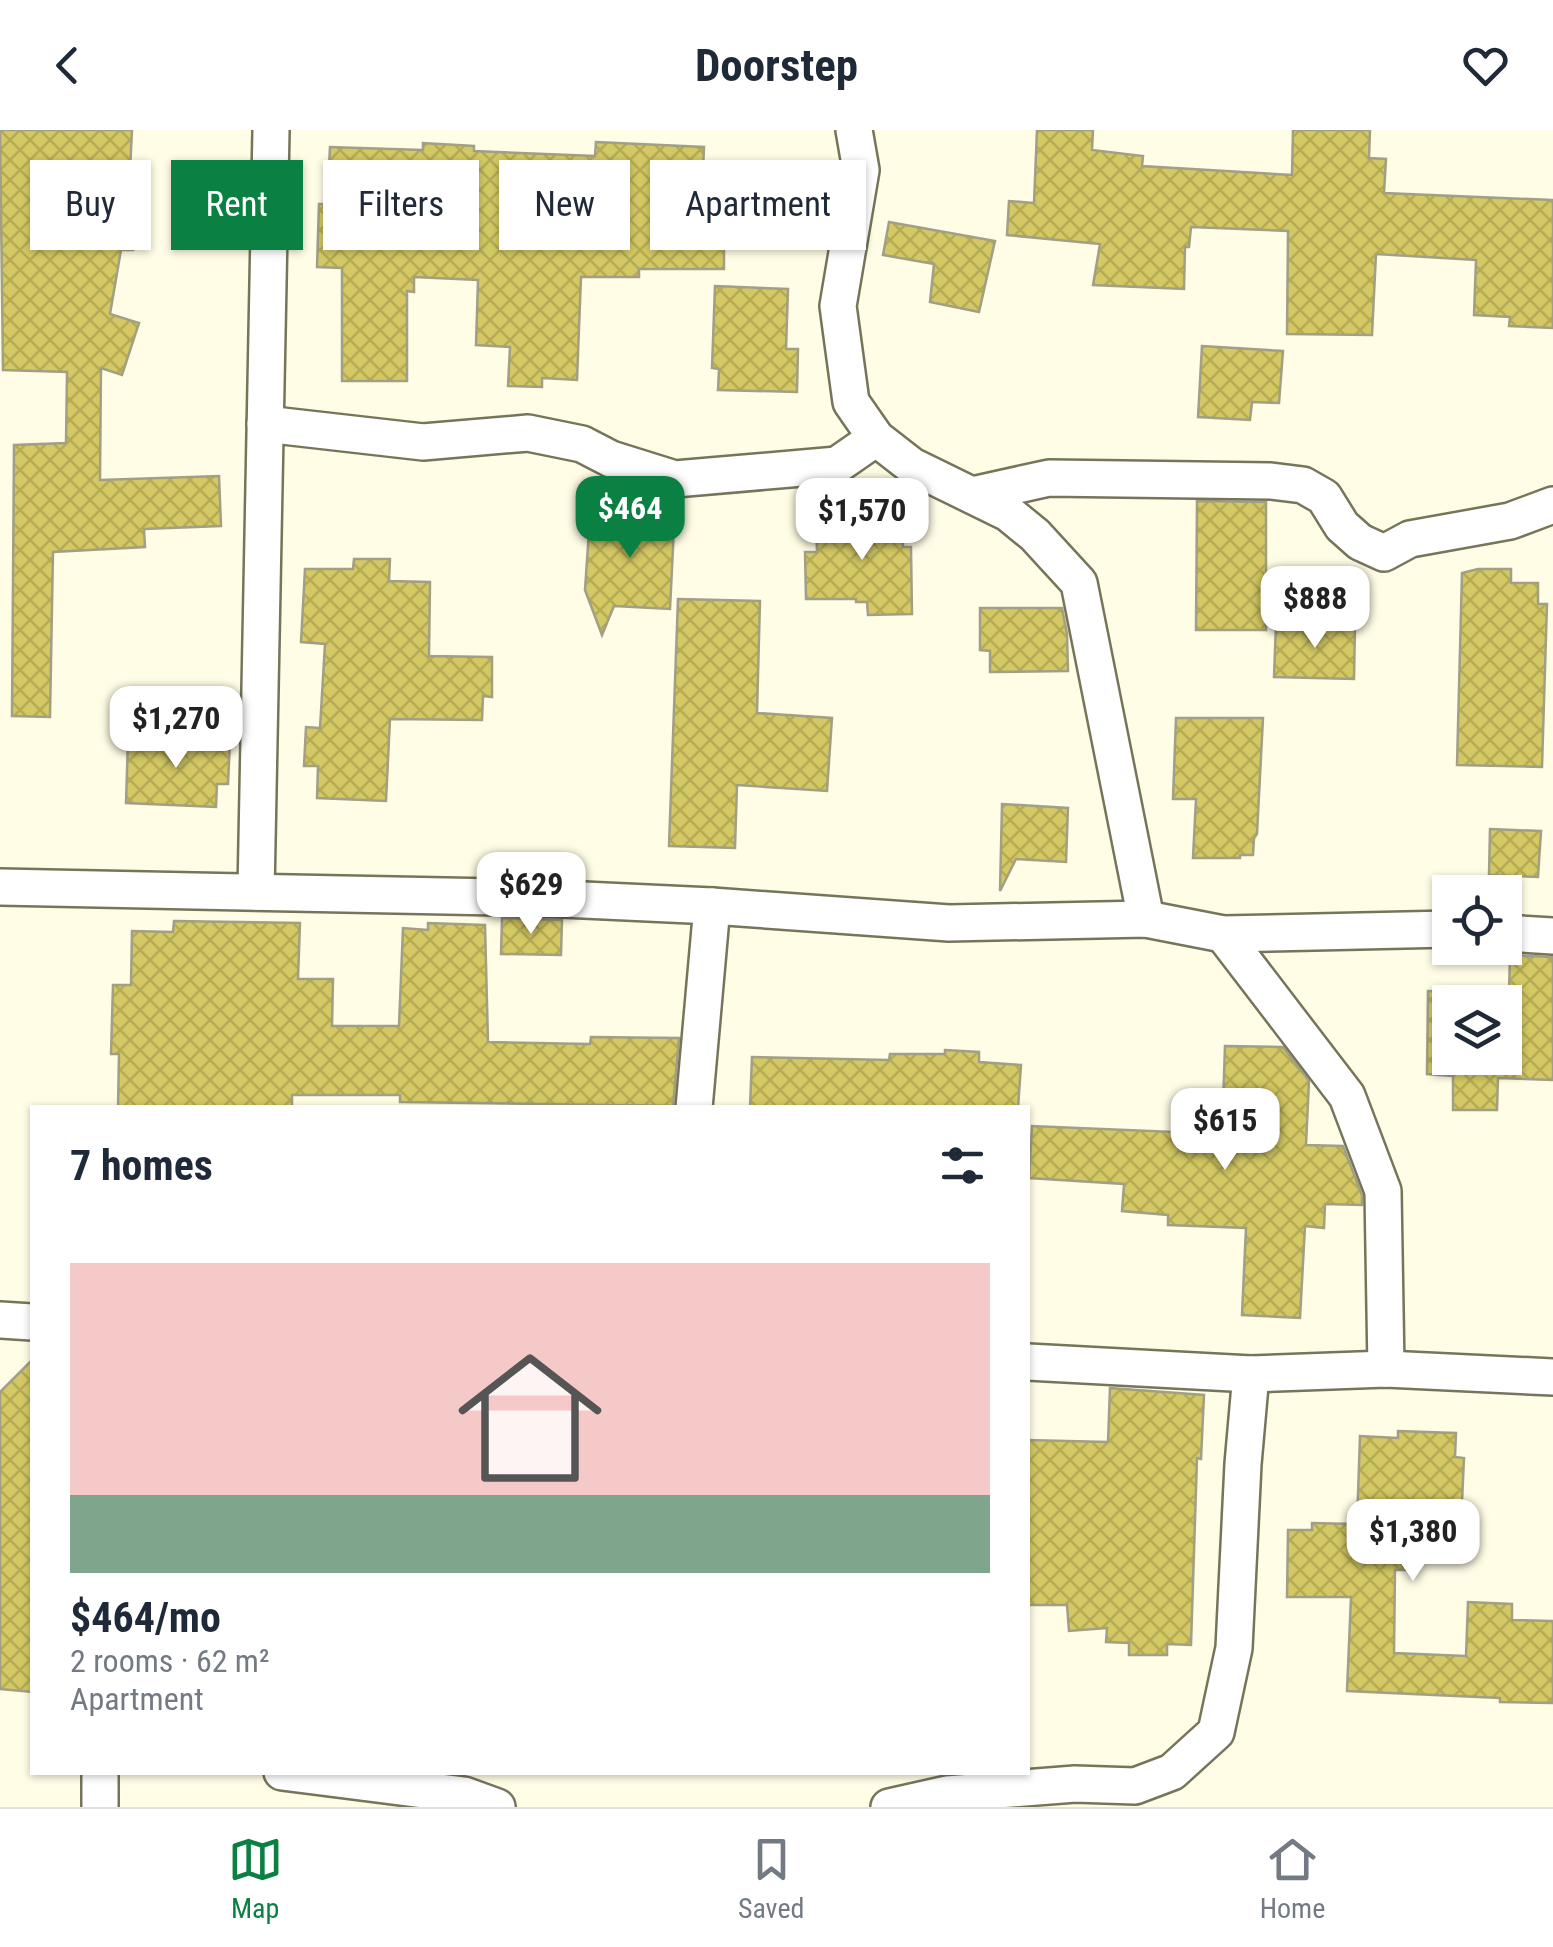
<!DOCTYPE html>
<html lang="en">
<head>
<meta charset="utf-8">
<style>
  :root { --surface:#fff; --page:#f6f6f7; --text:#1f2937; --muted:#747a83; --line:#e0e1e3; --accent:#0b8043 }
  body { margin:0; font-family:"Roboto Condensed",sans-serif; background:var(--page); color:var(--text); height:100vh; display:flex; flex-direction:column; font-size:38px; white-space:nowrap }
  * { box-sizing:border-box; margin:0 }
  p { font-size:32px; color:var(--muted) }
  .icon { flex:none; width:55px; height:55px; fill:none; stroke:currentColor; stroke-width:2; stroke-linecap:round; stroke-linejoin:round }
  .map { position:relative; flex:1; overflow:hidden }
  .side { position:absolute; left:30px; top:975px; width:1000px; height:670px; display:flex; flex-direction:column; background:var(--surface); border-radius:0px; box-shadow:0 2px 8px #0004 }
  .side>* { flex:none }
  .top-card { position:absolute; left:30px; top:30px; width:1000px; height:90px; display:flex; gap:20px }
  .tools { position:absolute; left:1432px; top:745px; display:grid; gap:20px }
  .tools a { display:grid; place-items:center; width:90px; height:90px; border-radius:0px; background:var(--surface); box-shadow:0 2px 8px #0004; font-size:50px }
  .price { position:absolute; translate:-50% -85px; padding:0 22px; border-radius:20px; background:#fff; color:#222; font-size:32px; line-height:65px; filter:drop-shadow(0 2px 5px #0008) }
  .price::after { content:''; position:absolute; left:50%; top:60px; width:30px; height:22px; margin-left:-15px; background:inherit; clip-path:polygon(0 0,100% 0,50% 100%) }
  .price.selected { background:var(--accent); color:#fff }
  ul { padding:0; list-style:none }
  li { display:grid; align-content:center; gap:20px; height:530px; padding:0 40px }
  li+li { border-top:2px solid var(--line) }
  li span { display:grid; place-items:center; height:310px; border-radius:0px; color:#555 }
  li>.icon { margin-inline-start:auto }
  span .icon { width:180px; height:180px; fill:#fffc; stroke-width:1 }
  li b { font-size:42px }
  h2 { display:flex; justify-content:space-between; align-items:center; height:120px; padding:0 40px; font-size:42px }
  .chip { padding:0 35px; border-radius:0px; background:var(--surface); box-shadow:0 2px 8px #0004; font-size:35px; line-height:90px }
  .chip.selected { background:var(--accent); color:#fff }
  header { display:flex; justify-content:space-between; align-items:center; height:130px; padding:0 40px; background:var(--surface); font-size:45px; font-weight:700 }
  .dock { display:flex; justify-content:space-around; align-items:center; height:140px; border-top:2px solid var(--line); background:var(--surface); font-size:28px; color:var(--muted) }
  .dock a { display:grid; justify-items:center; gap:5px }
  .dock .selected { color:var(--accent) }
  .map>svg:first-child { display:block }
  .building { fill:url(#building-cross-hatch); stroke:#a19f84; stroke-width:2.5; fill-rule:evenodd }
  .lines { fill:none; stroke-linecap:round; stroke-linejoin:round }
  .minor-casing { stroke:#76745a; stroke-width:40 }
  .minor { stroke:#fff; stroke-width:35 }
</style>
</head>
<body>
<header><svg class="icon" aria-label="back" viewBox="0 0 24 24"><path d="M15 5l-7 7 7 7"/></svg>Doorstep<svg class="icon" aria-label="heart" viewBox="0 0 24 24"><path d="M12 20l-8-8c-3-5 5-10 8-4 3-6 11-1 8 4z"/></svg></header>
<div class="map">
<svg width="1553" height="1677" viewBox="0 0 1553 1677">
  <defs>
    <pattern id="building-cross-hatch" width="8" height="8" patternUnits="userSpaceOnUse" patternTransform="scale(2.5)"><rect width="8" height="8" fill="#d3c863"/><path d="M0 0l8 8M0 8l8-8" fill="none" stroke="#b4ab54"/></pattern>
  </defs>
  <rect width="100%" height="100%" fill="#fffde5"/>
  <g class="building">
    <polygon points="0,0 132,0 129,61 133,61 133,120 121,120 110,184 139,193 122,245 101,238 100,350 219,346 221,396 144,399 145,417 53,422 50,587 12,586 14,315 66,313 67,242 3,240"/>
    <polygon points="1037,0 1093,0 1092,20 1143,26 1142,36 1292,45 1293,0 1370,0 1369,28 1386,29 1384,63 1553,70 1553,198 1509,196 1510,187 1474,185 1476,130 1376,124 1372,205 1287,204 1288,101 1191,97 1189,117 1185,117 1184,159 1093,155 1100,114 1007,105 1009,71 1034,73"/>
    <polygon points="596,12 704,17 702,64 719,65 717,93 724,93 724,139 639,139 639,147 581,147 577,250 542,248 542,257 508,256 510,217 476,215 478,150 414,147 414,162 407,161 407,251 342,251 342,138 317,137 319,74 327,74 330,17 423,20 423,13 474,16 474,21 595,26"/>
    <polygon points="889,92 995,111 979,182 930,172 934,134 883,125"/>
    <polygon points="715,156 788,159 786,219 798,219 797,262 718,260 719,239 712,238"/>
    <polygon points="1202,216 1283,221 1279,273 1252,272 1250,290 1198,287"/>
    <polygon points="1197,371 1266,372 1266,500 1196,500"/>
    <polygon points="621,376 675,378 670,479 614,476 602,505 585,460 590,386 618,388"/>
    <polygon points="902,382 903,417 911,417 912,484 868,485 867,472 856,472 856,469 806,469 805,422 817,422 816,393 834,392 834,383"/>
    <polygon points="354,429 390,429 389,451 430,452 429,526 492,527 492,567 483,566 482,590 390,589 386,671 317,668 318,636 304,636 306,597 320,598 325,514 301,512 305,439 353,439"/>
    <polygon points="1478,439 1511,439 1511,453 1538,453 1538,474 1547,474 1542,637 1457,635 1462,443"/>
    <polygon points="678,469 760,471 757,583 832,588 827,661 737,655 735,718 669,716"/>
    <polygon points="980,478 1062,478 1067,504 1068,541 990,542 990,521 980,520"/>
    <polygon points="1276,493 1355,496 1354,549 1274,547"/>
    <polygon points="1176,588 1263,588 1257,704 1254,708 1253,725 1240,725 1240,728 1193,728 1196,669 1173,669"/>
    <polygon points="128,608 230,611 228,654 217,654 216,677 126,673"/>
    <polygon points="1002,674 1068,678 1066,732 1016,729 1000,761"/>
    <polygon points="1490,699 1541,701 1538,747 1489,745"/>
    <polygon points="502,788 562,790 561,825 501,824"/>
    <polygon points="174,791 300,793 298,849 333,849 332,896 399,896 403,798 428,800 428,793 485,795 488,912 590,914 591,907 679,908 673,976 400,972 400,965 292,965 292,978 118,978 119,924 111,924 113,855 131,855 132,801 173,802"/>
    <path d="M1510 825 1553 827V950L1498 948 1497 980H1453V946L1427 944 1428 861 1509 863ZM1450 872H1505V928H1450Z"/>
    <polygon points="1225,916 1283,917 1309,951 1306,1015 1343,1016 1362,1065 1362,1075 1325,1074 1324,1098 1305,1096 1300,1188 1242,1185 1246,1098 1168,1095 1168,1085 1122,1081 1124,1054 1029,1048 1032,996 1222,1004"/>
    <polygon points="945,920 979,922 979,932 1021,935 1018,978 750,978 752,927 889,930 890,924 945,924"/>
    <polygon points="32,1230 32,1562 0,1559 0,1262"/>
    <polygon points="1110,1258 1204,1265 1201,1329 1197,1328 1191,1515 1167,1514 1167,1525 1129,1525 1129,1513 1106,1512 1107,1498 1069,1501 1067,1475 1028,1475 1028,1310 1108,1312"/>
    <polygon points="1398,1301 1456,1303 1455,1327 1464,1328 1462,1372 1415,1370 1415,1440 1395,1440 1394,1523 1466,1526 1468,1472 1512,1474 1512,1490 1553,1491 1553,1573 1500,1572 1500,1568 1347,1561 1351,1467 1287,1467 1288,1400 1312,1400 1312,1393 1357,1394 1360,1306 1398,1308"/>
  </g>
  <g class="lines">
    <defs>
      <g id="minor">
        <polyline points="854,0 861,40 838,176 851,272 876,308 912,336 1008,383 1035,405 1079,453 1146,789"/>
        <polyline points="265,294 423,312 528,303 582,314 611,329 675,349 837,335 876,308"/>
        <polyline points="972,365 1049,348 1271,351 1303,355 1324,367 1342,396 1360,412 1384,423 1410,409 1510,391 1553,375"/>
        <polyline points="0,757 541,768 712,776 949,793 1146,789 1223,804 1450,799"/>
        <polyline points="256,762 271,0"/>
        <polyline points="1505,803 1553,806"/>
        <polyline points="1223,804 1347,966 1383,1061 1386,1239"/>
        <polyline points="694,978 712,776"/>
        <polyline points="0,1190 32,1192"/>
        <polyline points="1028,1232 1251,1244 1386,1239 1553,1247"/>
        <polyline points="282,1642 464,1665 497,1677"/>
        <polyline points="100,1677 100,1642"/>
        <polyline points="889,1677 947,1664 1075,1654 1135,1656 1172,1642 1216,1602 1234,1518 1243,1334 1251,1244"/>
      </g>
    </defs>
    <use href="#minor" class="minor-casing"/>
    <use href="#minor" class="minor"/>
  </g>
</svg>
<div class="tools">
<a><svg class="icon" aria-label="locate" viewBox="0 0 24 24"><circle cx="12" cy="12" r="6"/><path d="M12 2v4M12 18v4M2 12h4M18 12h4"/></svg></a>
<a><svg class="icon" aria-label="layers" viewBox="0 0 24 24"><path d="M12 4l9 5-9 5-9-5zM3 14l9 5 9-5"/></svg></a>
</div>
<b class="price selected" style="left:630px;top:431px">$464</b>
<b class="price" style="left:862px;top:433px">$1,570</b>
<b class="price" style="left:1315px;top:521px">$888</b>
<b class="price" style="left:176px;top:641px">$1,270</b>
<b class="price" style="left:531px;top:807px">$629</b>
<b class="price" style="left:1225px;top:1043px">$615</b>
<b class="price" style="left:1413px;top:1454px">$1,380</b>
<div class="top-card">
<a class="chip">Buy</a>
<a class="chip selected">Rent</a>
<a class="chip">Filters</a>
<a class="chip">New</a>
<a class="chip">Apartment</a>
</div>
<section class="side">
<h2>7 homes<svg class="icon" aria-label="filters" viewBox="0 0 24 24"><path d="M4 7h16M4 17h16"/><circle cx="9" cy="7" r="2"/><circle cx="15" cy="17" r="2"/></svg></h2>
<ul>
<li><span style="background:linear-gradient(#f6c9c9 75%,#7fa58c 0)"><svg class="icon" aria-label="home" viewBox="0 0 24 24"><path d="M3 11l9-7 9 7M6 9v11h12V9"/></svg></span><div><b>$464/mo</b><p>2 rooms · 62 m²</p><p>Apartment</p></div></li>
</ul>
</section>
</div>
<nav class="dock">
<a class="selected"><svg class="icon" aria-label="map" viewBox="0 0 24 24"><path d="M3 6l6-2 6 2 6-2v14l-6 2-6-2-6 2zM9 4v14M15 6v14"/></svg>Map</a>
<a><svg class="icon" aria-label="saved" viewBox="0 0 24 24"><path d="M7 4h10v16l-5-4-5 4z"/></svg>Saved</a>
<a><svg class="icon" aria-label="home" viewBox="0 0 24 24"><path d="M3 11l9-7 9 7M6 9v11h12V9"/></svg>Home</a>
</nav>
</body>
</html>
